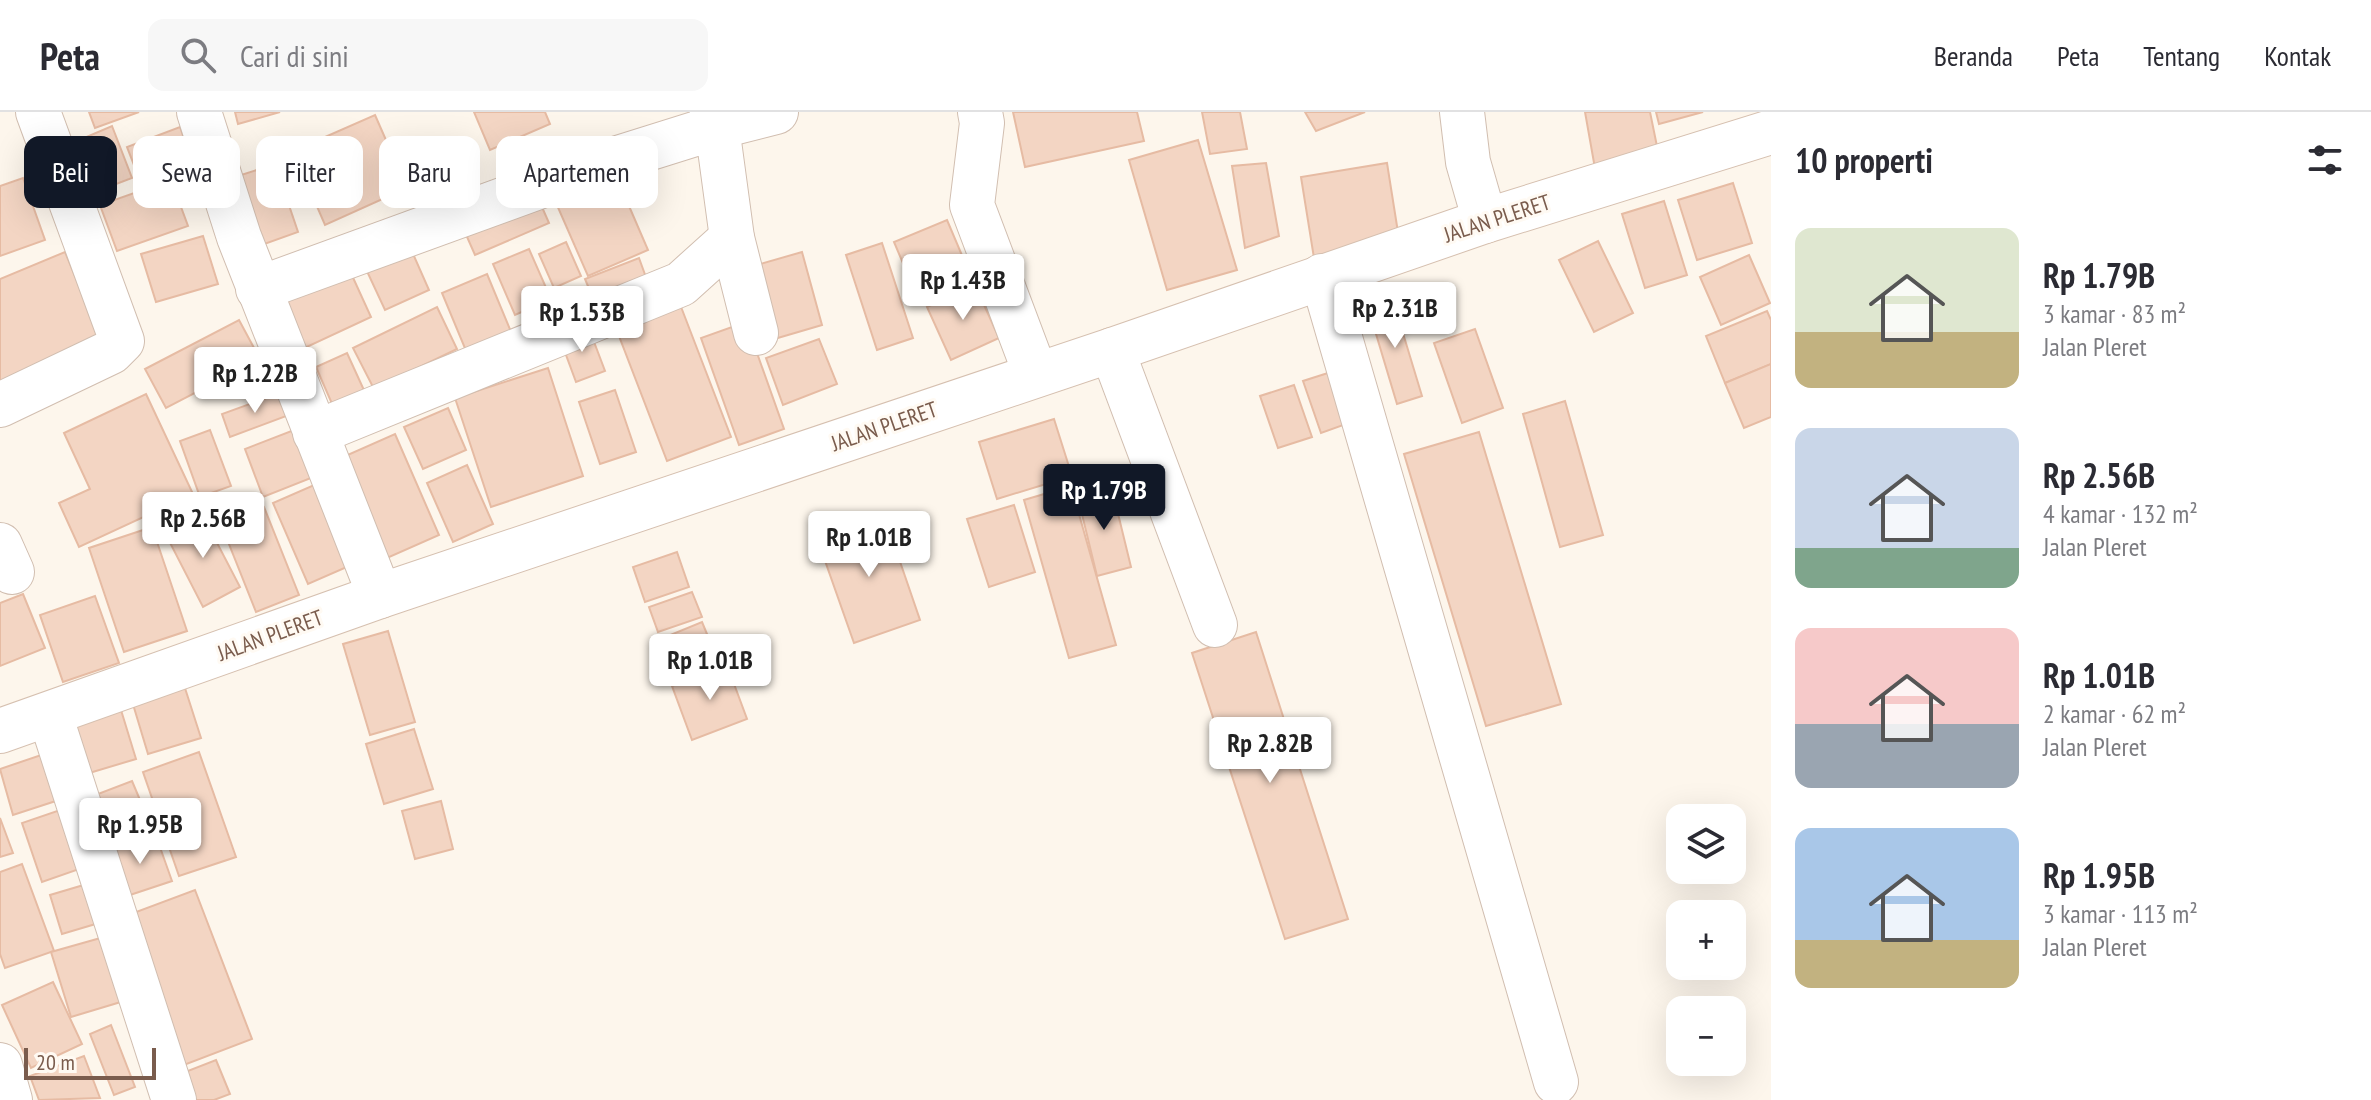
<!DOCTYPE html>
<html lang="id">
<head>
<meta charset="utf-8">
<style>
  :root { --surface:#fff; --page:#f7f7f7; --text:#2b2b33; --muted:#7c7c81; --line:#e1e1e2; --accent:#111827 }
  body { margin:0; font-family:"PT Sans Narrow",sans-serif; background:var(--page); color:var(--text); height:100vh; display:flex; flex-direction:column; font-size:30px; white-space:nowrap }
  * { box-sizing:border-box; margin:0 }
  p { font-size:26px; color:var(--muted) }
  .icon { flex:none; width:44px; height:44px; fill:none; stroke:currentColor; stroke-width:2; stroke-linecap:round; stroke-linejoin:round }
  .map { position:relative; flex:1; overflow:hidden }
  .side { display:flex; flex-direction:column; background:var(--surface); width:600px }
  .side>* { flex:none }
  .hud { position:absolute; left:24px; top:24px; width:760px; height:72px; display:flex; gap:16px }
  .fabs { position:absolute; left:1666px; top:692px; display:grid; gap:16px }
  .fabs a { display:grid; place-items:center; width:80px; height:80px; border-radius:16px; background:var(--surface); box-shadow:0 8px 32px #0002; font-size:40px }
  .scale { position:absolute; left:24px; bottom:20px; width:132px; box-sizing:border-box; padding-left:8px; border:4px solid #7a5c4d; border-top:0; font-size:22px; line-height:28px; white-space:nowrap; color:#7a5c4d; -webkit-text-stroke:6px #fffaf3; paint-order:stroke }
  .price { position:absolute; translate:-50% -68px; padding:0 18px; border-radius:8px; background:#fff; color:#222; font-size:26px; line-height:52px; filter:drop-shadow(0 2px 4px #0008) }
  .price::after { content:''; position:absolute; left:50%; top:48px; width:24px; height:18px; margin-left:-12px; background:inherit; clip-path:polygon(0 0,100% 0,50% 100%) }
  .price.selected { background:var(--accent); color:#fff }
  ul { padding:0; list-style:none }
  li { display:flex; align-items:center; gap:24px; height:200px; padding:0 24px }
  li span { display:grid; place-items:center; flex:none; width:224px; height:160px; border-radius:16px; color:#555 }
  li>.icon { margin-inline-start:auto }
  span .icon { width:96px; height:96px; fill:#fffc; stroke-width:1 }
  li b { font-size:34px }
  h2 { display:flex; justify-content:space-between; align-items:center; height:96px; padding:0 24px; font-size:34px }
  .tag { padding:0 28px; border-radius:16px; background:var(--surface); box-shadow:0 8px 32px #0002; font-size:28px; line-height:72px }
  .tag.selected { background:var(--accent); color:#fff }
  header { display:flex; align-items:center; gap:48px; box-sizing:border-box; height:112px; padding:0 40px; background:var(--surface); border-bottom:2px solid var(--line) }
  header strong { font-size:38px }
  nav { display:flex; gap:44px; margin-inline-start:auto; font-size:28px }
  .search { width:560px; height:72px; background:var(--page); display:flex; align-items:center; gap:20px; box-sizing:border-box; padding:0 28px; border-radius:16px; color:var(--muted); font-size:30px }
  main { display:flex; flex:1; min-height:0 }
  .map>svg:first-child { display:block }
  .building { fill:#f3d5c3; stroke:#e6bba3; stroke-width:2 }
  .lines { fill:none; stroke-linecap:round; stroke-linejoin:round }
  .minor-casing { stroke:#d1beb0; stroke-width:46 }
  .secondary-casing { stroke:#d6c0b0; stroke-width:46 }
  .minor { stroke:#fff; stroke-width:44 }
  .secondary { stroke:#fff; stroke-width:44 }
  .labels { text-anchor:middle; stroke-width:6; stroke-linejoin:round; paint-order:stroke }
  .street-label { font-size:22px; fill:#7a5c4d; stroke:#fffaf3 }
</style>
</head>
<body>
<header>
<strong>Peta</strong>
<div class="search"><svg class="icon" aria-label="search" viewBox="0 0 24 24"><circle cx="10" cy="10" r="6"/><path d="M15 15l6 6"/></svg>Cari di sini</div>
<nav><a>Beranda</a><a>Peta</a><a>Tentang</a><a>Kontak</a></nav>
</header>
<main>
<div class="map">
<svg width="1771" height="988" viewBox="0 0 1771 988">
  <rect width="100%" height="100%" fill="#fdf6ec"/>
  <g class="building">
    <polygon points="89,0 139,0 95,16"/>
    <polygon points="235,0 280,0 238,12"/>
    <polygon points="474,0 545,0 550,12 490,38"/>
    <polygon points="1013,0 1137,0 1144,29 1025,55"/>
    <polygon points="1202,0 1240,0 1247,37 1210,42"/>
    <polygon points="1305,0 1365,0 1316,19"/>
    <polygon points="1585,0 1650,0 1660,49 1596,62"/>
    <polygon points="1656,0 1703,0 1659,12"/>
    <polygon points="375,3 407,76 325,113 293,39"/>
    <polygon points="112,14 132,66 98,79 77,29"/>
    <polygon points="180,15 193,52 141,71 127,35"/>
    <polygon points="1198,28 1237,158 1167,178 1129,48"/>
    <polygon points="1266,51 1279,124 1245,136 1232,54"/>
    <polygon points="1387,51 1400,133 1314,146 1301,65"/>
    <polygon points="275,52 298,120 256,135 232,66"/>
    <polygon points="613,57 648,138 588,164 553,84"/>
    <polygon points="23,66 45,128 0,144 0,74"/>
    <polygon points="171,68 188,114 117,139 100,93"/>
    <polygon points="1733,71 1752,131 1697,148 1678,88"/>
    <polygon points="538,86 549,111 475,143 464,118"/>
    <polygon points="1664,89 1687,163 1645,176 1622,102"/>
    <polygon points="947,108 972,167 919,189 894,130"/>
    <polygon points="203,124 218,172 156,190 141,142"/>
    <polygon points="1598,129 1633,201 1594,220 1559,148"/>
    <polygon points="566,130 581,164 554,176 539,142"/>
    <polygon points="882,131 913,226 877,238 846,143"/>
    <polygon points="410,135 429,178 385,198 365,155"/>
    <polygon points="529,137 551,187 515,203 493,152"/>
    <polygon points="65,140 104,234 0,278 0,167"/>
    <polygon points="802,140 822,213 771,228 750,155"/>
    <polygon points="1749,143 1770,191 1721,213 1700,165"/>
    <polygon points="639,146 652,182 600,203 585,167"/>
    <polygon points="350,159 371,205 296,240 274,195"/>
    <polygon points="487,162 514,227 469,246 442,181"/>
    <polygon points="975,173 999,226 951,248 927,195"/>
    <polygon points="1392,185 1422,284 1397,292 1367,192"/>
    <polygon points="678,187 731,325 667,349 614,211"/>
    <polygon points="437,195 457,237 374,277 353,236"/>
    <polygon points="1767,199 1771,208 1771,252 1725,271 1706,224"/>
    <polygon points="239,208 260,247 166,296 145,257"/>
    <polygon points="746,210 784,317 739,333 701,226"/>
    <polygon points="588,214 605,259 576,270 559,224"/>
    <polygon points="1475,217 1503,296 1462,311 1434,231"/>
    <polygon points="819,227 837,272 783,293 766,246"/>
    <polygon points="347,241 368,287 336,301 316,255"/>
    <polygon points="1771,252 1771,305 1744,316 1725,271"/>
    <polygon points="548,256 583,364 491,395 455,286"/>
    <polygon points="1331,260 1349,311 1321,321 1303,269"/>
    <polygon points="1294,273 1312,325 1278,336 1260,284"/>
    <polygon points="615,278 636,340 600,352 579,290"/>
    <polygon points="280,281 289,303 230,325 222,302"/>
    <polygon points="146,282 193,382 79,435 59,391 90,377 64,321"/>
    <polygon points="1565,289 1603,423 1560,435 1523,302"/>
    <polygon points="448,296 466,338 423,357 404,315"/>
    <polygon points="1054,307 1072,364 997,387 979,330"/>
    <polygon points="210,318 231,374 200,385 180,329"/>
    <polygon points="294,318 311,366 263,385 245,337"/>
    <polygon points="1479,320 1561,592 1486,614 1404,342"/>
    <polygon points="395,322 439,423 378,450 334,349"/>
    <polygon points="467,353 493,412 453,430 427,371"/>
    <polygon points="321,370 356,451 308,472 273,391"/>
    <polygon points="1071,374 1116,533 1069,546 1024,388"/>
    <polygon points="1112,377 1131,455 1097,464 1078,386"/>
    <polygon points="1014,393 1035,460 989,475 967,407"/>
    <polygon points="264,395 299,483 256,500 221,412"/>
    <polygon points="202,402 240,475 203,495 165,421"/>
    <polygon points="884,403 920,508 854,531 817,426"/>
    <polygon points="152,415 187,519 124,540 89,436"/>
    <polygon points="677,440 689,475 645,490 633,455"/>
    <polygon points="692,480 702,505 658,520 649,495"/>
    <polygon points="23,482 45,536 0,554 0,491"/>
    <polygon points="95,484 119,551 63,570 40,503"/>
    <polygon points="702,510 719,551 674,568 658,528"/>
    <polygon points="388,519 415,610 370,623 343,532"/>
    <polygon points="1256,520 1348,807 1285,827 1192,541"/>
    <polygon points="727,553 747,607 692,628 672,574"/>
    <polygon points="184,573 201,626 148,642 132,589"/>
    <polygon points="121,598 136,647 86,662 70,614"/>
    <polygon points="414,617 433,677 384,692 366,632"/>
    <polygon points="53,639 68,685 13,703 0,657"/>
    <polygon points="199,640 236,745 179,764 143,660"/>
    <polygon points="132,669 148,707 106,724 90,685"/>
    <polygon points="441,689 453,737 415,747 402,699"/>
    <polygon points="69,695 88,754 42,770 22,711"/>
    <polygon points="0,706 13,741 0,745"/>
    <polygon points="156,724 172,769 124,785 108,739"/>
    <polygon points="22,752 54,839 5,856 0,842 0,760"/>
    <polygon points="97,769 109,808 62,822 50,783"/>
    <polygon points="195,778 252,927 176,956 120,806"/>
    <polygon points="104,825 124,889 71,905 51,840"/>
    <polygon points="53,870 82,932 31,956 2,893"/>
    <polygon points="111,913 135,975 114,983 90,922"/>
    <polygon points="84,944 100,986 39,988 30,964"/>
    <polygon points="216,948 230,982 214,988 191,988 180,962"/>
  </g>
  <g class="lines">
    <defs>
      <g id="minor">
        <polyline points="199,0 239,125 380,484"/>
        <polyline points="712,0 717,15 776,0"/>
        <polyline points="980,0 982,11 972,93 1036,263"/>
        <polyline points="1462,0 1468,50 1485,109"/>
        <polyline points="1322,164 1556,970"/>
        <polyline points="258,177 615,47 717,15 732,126 756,221"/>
        <polyline points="1112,238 1215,513"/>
        <polyline points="0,293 111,240 122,229 38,0"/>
        <polyline points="315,321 681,172 732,126"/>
        <polyline points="0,433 12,460"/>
        <polyline points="50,603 174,988"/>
        <polyline points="0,953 10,988"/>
      </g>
      <polyline id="secondary" points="0,619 380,484 1112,238 1485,109 1771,20"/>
    </defs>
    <use href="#minor" class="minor-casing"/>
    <use href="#secondary" class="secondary-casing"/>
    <use href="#minor" class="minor"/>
    <use href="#secondary" class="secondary"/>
  </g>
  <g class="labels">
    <g class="street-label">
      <text transform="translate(1497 106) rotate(-18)" y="8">JALAN PLERET</text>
      <text transform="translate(884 314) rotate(-19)" y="8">JALAN PLERET</text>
      <text transform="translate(270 523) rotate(-20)" y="8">JALAN PLERET</text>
    </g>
  </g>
</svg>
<div class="fabs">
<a><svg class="icon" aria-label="layers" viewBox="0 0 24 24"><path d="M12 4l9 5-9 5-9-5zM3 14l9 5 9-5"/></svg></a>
<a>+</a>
<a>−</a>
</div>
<div class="scale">20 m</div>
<b class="price" style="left:963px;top:210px">Rp 1.43B</b>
<b class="price" style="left:1395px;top:238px">Rp 2.31B</b>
<b class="price" style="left:582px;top:242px">Rp 1.53B</b>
<b class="price" style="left:255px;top:303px">Rp 1.22B</b>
<b class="price selected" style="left:1104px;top:420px">Rp 1.79B</b>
<b class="price" style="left:203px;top:448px">Rp 2.56B</b>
<b class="price" style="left:869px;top:467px">Rp 1.01B</b>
<b class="price" style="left:710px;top:590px">Rp 1.01B</b>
<b class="price" style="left:1270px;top:673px">Rp 2.82B</b>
<b class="price" style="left:140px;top:754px">Rp 1.95B</b>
<div class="hud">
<a class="tag selected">Beli</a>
<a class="tag">Sewa</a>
<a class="tag">Filter</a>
<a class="tag">Baru</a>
<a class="tag">Apartemen</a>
</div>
</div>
<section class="side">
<h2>10 properti<svg class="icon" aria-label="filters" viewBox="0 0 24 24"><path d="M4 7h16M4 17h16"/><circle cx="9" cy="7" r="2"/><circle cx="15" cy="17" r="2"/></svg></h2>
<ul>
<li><span style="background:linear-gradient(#dfe7d0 65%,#c2b280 0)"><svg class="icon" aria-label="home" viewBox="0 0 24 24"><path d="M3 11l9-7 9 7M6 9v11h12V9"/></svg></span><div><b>Rp 1.79B</b><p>3 kamar · 83 m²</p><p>Jalan Pleret</p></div></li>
<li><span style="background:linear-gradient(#c9d6e8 75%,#7fa58c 0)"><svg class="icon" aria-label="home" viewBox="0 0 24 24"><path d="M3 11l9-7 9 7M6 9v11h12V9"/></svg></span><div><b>Rp 2.56B</b><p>4 kamar · 132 m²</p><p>Jalan Pleret</p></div></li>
<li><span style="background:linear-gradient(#f6c9c9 60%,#9aa5b1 0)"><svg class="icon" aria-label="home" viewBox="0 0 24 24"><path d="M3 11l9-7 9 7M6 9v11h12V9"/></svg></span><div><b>Rp 1.01B</b><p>2 kamar · 62 m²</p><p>Jalan Pleret</p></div></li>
<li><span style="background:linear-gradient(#a9c7e8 70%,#c2b280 0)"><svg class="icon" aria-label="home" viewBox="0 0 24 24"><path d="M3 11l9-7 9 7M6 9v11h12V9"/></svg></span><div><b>Rp 1.95B</b><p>3 kamar · 113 m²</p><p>Jalan Pleret</p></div></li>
</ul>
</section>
</main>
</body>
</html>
